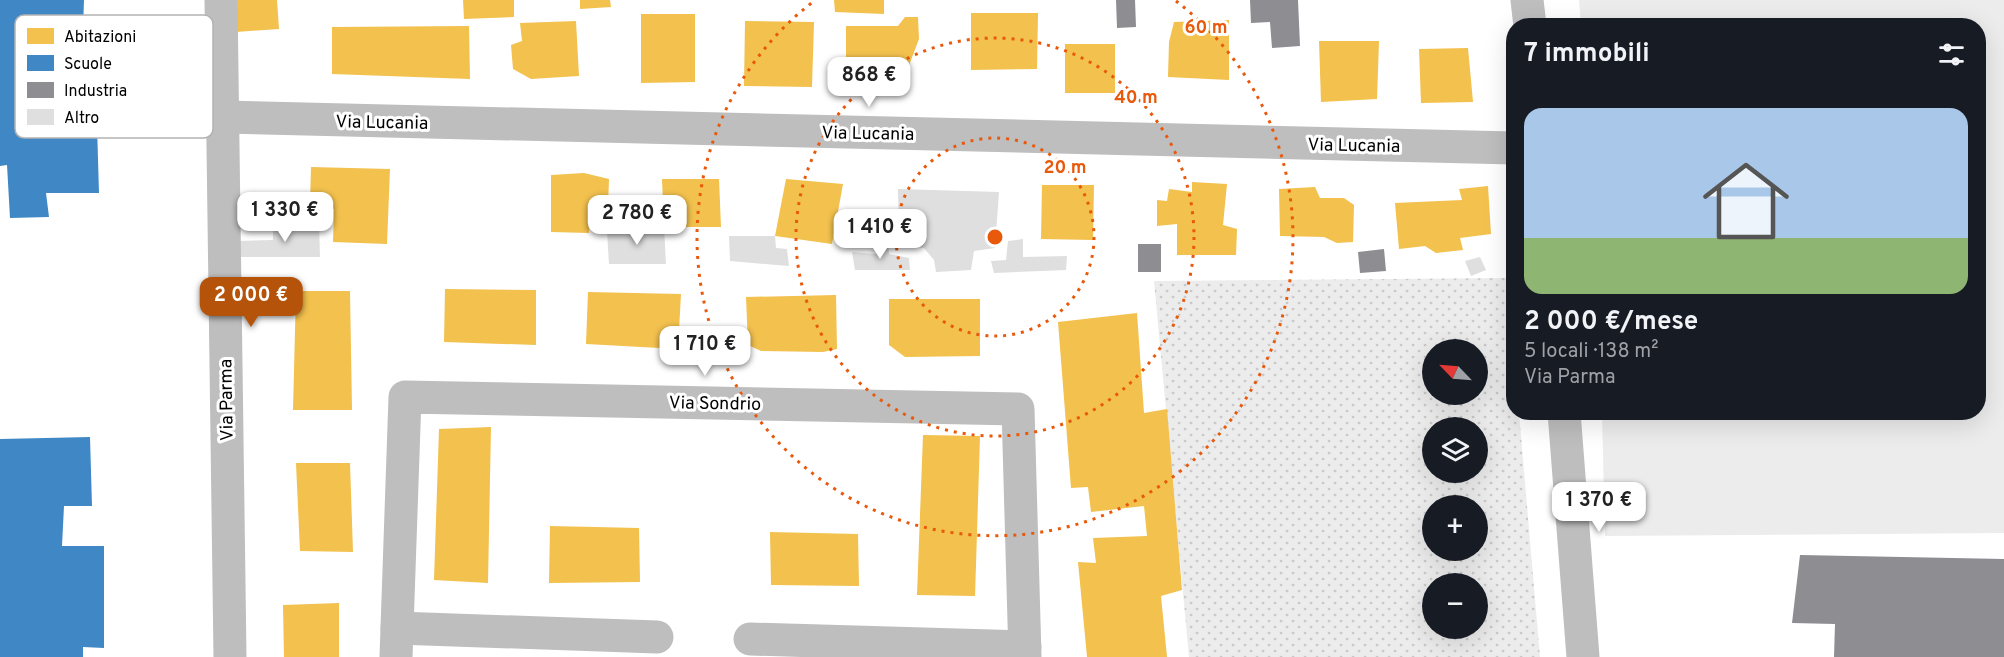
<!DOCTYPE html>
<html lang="it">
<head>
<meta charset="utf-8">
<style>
  :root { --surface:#171b24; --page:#20242c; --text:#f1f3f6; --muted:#9ea1a6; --accent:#b45309 }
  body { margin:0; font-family:Overpass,sans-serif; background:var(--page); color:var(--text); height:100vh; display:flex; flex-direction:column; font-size:22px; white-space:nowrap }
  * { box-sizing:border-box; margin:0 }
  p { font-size:20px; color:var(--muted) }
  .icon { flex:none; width:33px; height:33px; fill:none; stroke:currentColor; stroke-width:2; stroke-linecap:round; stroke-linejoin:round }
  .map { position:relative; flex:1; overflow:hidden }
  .drawer { position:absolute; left:1506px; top:18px; width:480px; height:402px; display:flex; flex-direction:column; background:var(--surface); border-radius:24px; box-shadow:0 6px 24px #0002 }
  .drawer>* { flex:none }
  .needle { width:39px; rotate:295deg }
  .tools { position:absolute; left:1422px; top:339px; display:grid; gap:12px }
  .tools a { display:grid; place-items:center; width:66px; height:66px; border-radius:50%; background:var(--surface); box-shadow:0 6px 24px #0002; font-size:30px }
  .price { position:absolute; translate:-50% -51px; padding:0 14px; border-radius:12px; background:#fff; color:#222; font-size:20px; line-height:39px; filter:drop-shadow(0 2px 3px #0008) }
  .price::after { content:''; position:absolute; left:50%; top:36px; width:18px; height:14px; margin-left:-9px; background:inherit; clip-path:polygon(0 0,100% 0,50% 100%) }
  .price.on { background:var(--accent); color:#fff }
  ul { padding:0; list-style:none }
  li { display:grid; align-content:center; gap:12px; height:318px; padding:0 18px }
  li span { display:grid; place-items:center; height:186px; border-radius:18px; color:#555 }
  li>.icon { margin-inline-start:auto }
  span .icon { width:108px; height:108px; fill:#fffc; stroke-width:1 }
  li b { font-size:26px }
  h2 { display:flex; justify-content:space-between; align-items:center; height:72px; padding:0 18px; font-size:26px }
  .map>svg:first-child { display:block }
  .grass { fill:#ececec }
  .park { fill:url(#park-dots); fill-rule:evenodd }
  .homes { fill:#f2c14e }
  .schools { fill:#3f88c5 }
  .industry { fill:#8d8d92 }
  .building { fill:#dfdfdf }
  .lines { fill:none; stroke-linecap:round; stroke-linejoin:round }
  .minor { stroke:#bebebe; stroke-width:33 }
  .ring { fill:none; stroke:#e8590c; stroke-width:3; stroke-dasharray:3 6 }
  .labels { text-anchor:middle; stroke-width:6; stroke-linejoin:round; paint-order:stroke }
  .street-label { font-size:18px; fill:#000; stroke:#fff }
  .key { fill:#fff; stroke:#b2b2b2; stroke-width:1.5 }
  .key-label { font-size:16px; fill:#000 }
  .centre { fill:#e8590c; stroke:#fff; stroke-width:3 }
  .ring-label { font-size:18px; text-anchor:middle; font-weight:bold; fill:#e8590c; stroke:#fff; stroke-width:6; stroke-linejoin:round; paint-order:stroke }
</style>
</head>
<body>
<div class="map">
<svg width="2004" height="657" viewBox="0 0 2004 657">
  <defs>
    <pattern id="park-dots" width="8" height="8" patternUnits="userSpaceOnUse" patternTransform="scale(1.5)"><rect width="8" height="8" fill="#ececec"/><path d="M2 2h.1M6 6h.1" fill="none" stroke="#c9c9c9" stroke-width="1.8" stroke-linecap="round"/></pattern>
  </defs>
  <rect width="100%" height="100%" fill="#fff"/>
  <polygon class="grass" points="1579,0 2004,0 2004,533 1605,536 1602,413 1978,412 1978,26 1581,25"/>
  <path class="park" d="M1508 278 1514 343V412L1519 413 1540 657H1189L1154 281ZM1432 350H1478V394H1432ZM1432 428H1478V472H1432ZM1432 506H1478V550H1432ZM1432 584H1478V628H1432Z"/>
  <g class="homes">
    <polygon points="237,0 277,0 279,29 236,32"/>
    <polygon points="463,0 514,0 514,17 464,19"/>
    <polygon points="580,0 610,0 611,7 580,9"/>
    <polygon points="834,0 884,0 884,14 835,12"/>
    <polygon points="971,13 1038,13 1037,69 971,70"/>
    <polygon points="641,14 695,14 695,82 641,83"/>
    <polygon points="905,17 918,17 919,39 908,68 877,73 846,72 846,26 898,26"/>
    <polygon points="1229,20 1229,80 1168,77 1169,42 1174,22"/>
    <polygon points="576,21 579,76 531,79 513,69 511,45 522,41 520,23"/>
    <polygon points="745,21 814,22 812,87 744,86"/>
    <polygon points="469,26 470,79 332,74 332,27"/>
    <polygon points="1319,41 1379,41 1377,99 1321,102"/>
    <rect x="1065" y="44" width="50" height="49"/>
    <polygon points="1468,48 1473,102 1421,103 1419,49"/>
    <polygon points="311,167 390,169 387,244 333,242 334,209 310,204"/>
    <polygon points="584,173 609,179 608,207 590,206 589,233 551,232 551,175"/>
    <polygon points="662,179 719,179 721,227 664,227"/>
    <polygon points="786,179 843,184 832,244 775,236"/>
    <polygon points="1192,182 1227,184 1223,225 1237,229 1236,255 1177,255 1177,224 1157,226 1157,200 1167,201 1169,189 1192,192"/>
    <polygon points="1042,185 1094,185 1093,240 1041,239"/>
    <polygon points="1488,186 1491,234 1460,238 1463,250 1436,253 1425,246 1399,249 1395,203 1462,200 1459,189"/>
    <polygon points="1315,187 1320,198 1344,198 1354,205 1353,242 1337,243 1324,237 1280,236 1279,189"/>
    <polygon points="445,289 536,290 536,345 444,342"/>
    <polygon points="296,291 350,291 352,410 293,410"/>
    <polygon points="588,292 681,294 678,349 586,344"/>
    <polygon points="836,295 837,349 823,352 761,351 748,345 746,297"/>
    <polygon points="889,299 980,299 980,356 905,357 889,345"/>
    <polygon points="1137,313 1144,413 1167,409 1182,590 1161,596 1167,657 1087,657 1078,562 1096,563 1093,538 1147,536 1144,506 1091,512 1088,487 1071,488 1058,322"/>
    <polygon points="491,427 488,583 434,580 439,429"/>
    <polygon points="923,435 980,436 975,596 917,595"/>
    <polygon points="296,463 350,463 353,552 300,551"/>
    <polygon points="550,526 639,528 640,582 549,583"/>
    <polygon points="770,532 858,534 859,586 771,585"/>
    <polygon points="339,603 339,657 284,657 283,605"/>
  </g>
  <g class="schools">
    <polygon points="0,0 84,0 83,29 96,30 99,69 56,70 58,94 33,94 34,127 97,125 99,193 46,193 49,217 10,218 7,165 0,166"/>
    <polygon points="90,437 92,506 64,506 62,546 104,546 104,648 83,647 83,657 0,657 0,439"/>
  </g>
  <g class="industry">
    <polygon points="1116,0 1135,0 1136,27 1117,28"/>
    <polygon points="1250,0 1298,0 1300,46 1272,48 1270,22 1251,23"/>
    <rect x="1138" y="244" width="23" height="28"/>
    <polygon points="1384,249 1386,271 1360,273 1358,252"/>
    <polygon points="1800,555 2004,559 2004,657 1834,657 1835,624 1792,623"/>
  </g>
  <g class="building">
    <polygon points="898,189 999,192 995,248 974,251 971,270 936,272 934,260 924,248 899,246"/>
    <polygon points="273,224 319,224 320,257 238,257 237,241 273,240"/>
    <polygon points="664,227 666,264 609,264 607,231"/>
    <polygon points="729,236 775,236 776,248 787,249 789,266 730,261"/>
    <polygon points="1023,239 1023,257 1067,256 1066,270 994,273 991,261 1006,260 1008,241"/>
    <polygon points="888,240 889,254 909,258 910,270 855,270 852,252 876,254 875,241"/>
    <polygon points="1480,257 1486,270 1471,276 1465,261"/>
  </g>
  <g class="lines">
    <g class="minor">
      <polyline points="221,0 230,657"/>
      <polyline points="1527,0 1530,26"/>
      <polyline points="222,117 1514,148"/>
      <polyline points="1564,412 1583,657"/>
      <polyline points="397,628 657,637"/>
      <polyline points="750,639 1025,647"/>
      <polyline points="396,657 405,397 1018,409 1025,657"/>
    </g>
  </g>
  <g class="ring">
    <circle cx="995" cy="237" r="99"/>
    <circle cx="995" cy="237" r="199"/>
    <path d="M1176 1A298 298 0 1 1 814 1"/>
  </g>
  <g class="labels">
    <g class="street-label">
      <text transform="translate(382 122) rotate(1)" y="6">Via Lucania</text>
      <text transform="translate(868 133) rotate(1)" y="6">Via Lucania</text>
      <text transform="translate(1354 145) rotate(1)" y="6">Via Lucania</text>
      <text transform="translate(226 400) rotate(-91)" y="6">Via Parma</text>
      <text transform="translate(715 403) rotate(1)" y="6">Via Sondrio</text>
    </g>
  </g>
  <rect x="15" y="15" width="198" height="123" rx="9" class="key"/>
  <rect x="27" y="28" width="27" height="16" fill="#f2c14e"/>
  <rect x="27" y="55" width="27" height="16" fill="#3f88c5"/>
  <rect x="27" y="82" width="27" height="16" fill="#8d8d92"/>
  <rect x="27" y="109" width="27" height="16" fill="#dfdfdf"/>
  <g class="key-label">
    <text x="64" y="42">Abitazioni</text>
    <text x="64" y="69">Scuole</text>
    <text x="64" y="96">Industria</text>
    <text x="64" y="123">Altro</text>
  </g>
  <circle cx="995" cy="237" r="9" class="centre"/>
  <g class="ring-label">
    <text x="1206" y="33">60 m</text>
    <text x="1136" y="103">40 m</text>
    <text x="1065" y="173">20 m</text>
  </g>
</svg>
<div class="tools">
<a><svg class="needle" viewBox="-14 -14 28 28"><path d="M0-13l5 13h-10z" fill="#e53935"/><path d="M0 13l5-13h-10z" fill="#9ea1a6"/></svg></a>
<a><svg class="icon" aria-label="layers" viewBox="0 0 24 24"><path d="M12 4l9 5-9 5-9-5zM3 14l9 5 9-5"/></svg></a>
<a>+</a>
<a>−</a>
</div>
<b class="price" style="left:869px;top:108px">868 €</b>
<b class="price" style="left:285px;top:243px">1 330 €</b>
<b class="price" style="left:637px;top:246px">2 780 €</b>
<b class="price" style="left:880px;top:260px">1 410 €</b>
<b class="price on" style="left:251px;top:328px">2 000 €</b>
<b class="price" style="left:705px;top:377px">1 710 €</b>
<b class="price" style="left:1599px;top:533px">1 370 €</b>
<section class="drawer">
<h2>7 immobili<svg class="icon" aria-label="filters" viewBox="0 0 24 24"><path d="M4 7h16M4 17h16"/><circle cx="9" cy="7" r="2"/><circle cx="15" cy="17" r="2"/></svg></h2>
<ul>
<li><span style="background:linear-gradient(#a9c7e8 70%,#8fb573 0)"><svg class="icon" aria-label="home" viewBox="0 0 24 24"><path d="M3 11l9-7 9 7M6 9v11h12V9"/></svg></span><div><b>2 000 €/mese</b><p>5 locali · 138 m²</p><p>Via Parma</p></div></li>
</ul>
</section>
</div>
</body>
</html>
